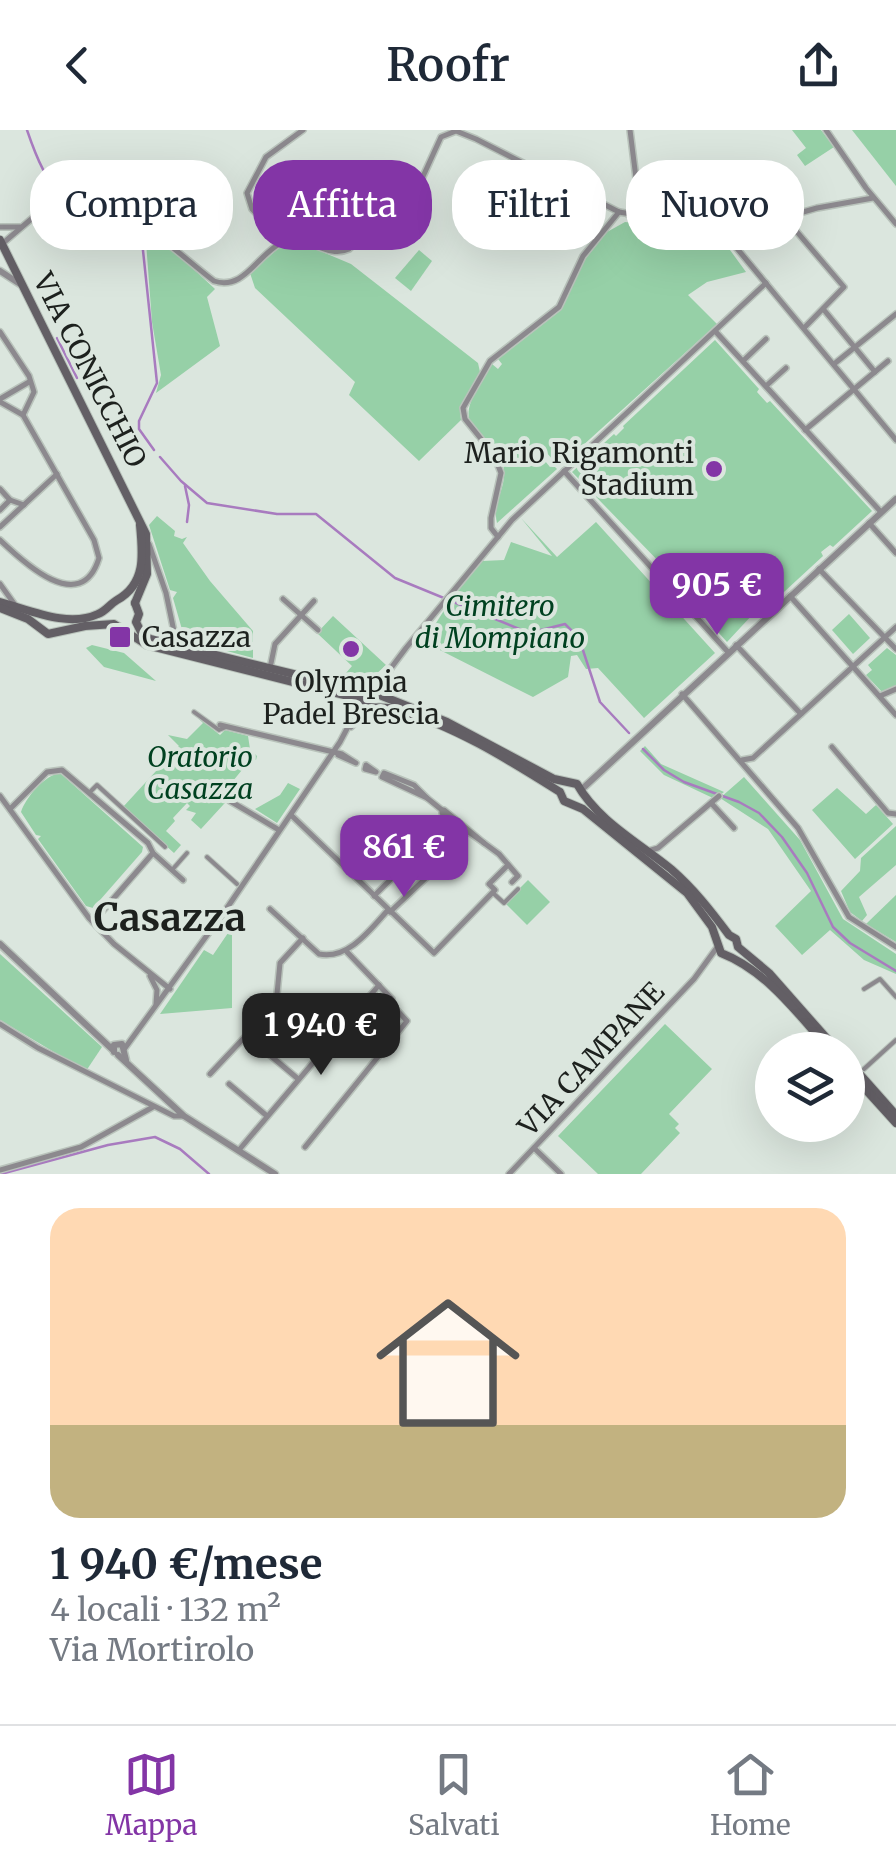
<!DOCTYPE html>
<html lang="it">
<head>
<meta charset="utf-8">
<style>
  :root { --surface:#fff; --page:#f2f2f3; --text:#1f2937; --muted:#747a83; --line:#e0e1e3; --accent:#8335a6 }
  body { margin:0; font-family:Merriweather,serif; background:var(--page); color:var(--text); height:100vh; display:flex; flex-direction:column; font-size:38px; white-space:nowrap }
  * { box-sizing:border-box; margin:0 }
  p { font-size:32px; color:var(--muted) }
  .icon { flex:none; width:55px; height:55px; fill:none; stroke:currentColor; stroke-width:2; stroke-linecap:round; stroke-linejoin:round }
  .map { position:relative; height:1044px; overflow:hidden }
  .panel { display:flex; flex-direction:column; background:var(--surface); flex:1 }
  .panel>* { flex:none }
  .top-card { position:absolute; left:30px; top:30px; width:838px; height:90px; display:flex; gap:20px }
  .buttons { position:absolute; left:755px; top:902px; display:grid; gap:20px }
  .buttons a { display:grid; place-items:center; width:110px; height:110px; border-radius:50%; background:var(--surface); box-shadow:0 10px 40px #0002; font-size:50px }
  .price { position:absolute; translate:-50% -85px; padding:0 22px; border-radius:20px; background:var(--accent); color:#fff; font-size:32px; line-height:65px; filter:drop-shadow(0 2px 5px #0008) }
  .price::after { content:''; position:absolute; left:50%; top:60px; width:30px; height:22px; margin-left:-15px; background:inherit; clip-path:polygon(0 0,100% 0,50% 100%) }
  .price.current { background:#222; color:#fff }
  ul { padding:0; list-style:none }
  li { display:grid; align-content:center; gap:20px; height:530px; padding:0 50px }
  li+li { border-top:2px solid var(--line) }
  li span { display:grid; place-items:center; height:310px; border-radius:30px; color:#555 }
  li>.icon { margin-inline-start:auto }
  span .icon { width:180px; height:180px; fill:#fffc; stroke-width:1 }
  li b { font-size:42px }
  .pill { padding:0 35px; border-radius:40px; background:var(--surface); box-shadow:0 10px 40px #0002; font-size:35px; line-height:90px }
  .pill.current { background:var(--accent); color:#fff }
  header { display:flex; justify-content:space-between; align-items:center; height:130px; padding:0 50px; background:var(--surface); font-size:45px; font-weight:600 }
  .dock { display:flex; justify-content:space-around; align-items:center; height:140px; border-top:2px solid var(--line); background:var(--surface); font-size:28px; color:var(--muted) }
  .dock a { display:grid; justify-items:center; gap:5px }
  .dock .current { color:var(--accent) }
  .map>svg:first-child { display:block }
  .green { fill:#96d0a7 }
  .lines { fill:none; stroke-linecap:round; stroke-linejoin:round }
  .stream { stroke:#a87bbf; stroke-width:2.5 }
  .pedestrian-casing { stroke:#b9c3bb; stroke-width:6 }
  .minor-casing { stroke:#b9c3bb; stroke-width:8 }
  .tertiary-casing { stroke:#b9c3bb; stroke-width:9 }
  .secondary-casing { stroke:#b9c3bb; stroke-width:10 }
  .pedestrian { stroke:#8c898e; stroke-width:4 }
  .minor { stroke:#8c898e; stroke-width:5 }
  .tertiary { stroke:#8c898e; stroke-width:6 }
  .secondary { stroke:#635f65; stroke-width:8 }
  .poi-dot { fill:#8335a6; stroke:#dbe6de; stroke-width:4 }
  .labels { text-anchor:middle; stroke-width:8; stroke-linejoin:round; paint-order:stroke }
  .street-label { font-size:28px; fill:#1d211e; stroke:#dbe6de }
  .poi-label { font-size:28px; fill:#1d211e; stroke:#dbe6de; text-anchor:end }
  .park-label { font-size:28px; font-style:italic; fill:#004120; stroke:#dbe6de }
  .district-label { font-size:38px; font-weight:bold; fill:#1d211e; stroke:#dbe6de }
</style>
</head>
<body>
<header><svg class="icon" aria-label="back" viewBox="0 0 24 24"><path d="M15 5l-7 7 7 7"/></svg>Roofr<svg class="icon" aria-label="share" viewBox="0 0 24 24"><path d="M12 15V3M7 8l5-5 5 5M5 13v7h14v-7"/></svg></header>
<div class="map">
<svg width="896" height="1044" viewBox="0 0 896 1044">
  <rect width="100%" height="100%" fill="#dbe6de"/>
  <g class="green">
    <polygon points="792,0 821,0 834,17 805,36 797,25 806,18"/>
    <polygon points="852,0 896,0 896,56"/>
    <path d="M65 65C122 72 175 122 215 159L207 167 220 216 156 263 161 245 152 192 146 112 62 74 59 70Z"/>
    <path d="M625 92 710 101 722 109 746 142 707 152 688 165 717 194 559 337 540 315 535 319 550 337 553 335 557 339 497 393C492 374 506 358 504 340 500 300 450 308 476 261 481 251 485 242 492 234L498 239 502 234 498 229 561 180 583 132 607 102Z"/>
    <polygon points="292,113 306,115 351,134 478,233 480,242 460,281 461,290 419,331 349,265 355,252 255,158 250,143 279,118"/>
    <polygon points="419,120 432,131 411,161 395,148"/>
    <polygon points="715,210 759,259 757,262 767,273 770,271 872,381 833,417 830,415 821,422 823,426 758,486 754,483 727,512 664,442 666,439 572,342 614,304 616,306 624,298 623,296"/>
    <polygon points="157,386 175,401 174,406 182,409 187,407 183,413 210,451 253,501 253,528 193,512 183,503 173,468 177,462 170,460 149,395"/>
    <polygon points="521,388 557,427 596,392 715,523 644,588 598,538 586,539 577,525 571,526 568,547 533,567 424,512 450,471 482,431 504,430 511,412 552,426"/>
    <polygon points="849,484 870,508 853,524 832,500"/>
    <polygon points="333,486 386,535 374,546 346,543 352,536 317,503"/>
    <polygon points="92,515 124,523 156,551 104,537 86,518"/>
    <polygon points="887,518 896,525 896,556 882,562 866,545 872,540 868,535"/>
    <polygon points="195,585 220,605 225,600 248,606 250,619 257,626 256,630 251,629 228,657 234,663 201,699 191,690 196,683 186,680 190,676 187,673 173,688 175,691 166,701 181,715 174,723 123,677 179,616 168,605 187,609 203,593"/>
    <polygon points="645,616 661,634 724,662 715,669 664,645 640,621"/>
    <path d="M60 643 143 717 142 722 93 778 86 776 38 709 41 706 36 705 21 682C26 667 45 645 60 643Z"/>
    <polygon points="744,647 800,710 843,789 896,824 896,844 864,830 830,800 802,825 775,796 811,761 768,699 720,668"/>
    <polygon points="288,653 300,659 277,693 255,679 280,665"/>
    <polygon points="837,658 866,684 876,675 893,694 855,729 812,680"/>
    <polygon points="896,696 896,735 859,767 867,785 862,791 850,782 841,761 860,741 861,728"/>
    <polygon points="528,750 550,772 527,795 505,773"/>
    <polygon points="896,765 896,812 866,794"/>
    <polygon points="228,803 232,805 232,878 160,884 204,820 213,825"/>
    <polygon points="0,824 102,917 86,941 0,890"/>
    <polygon points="665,894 712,939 669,984 679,994 675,998 680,1003 641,1044 598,1044 558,1006"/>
  </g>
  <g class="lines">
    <g class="stream">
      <path d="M27 0C53 76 67 71 136 101L142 111 157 253 139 291V299L154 320"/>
      <polyline points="57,208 77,248"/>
      <polyline points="160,327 181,351 207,373 277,384 316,384 395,448 529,503 565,494 579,508 600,572 629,603"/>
      <polyline points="185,356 189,375 187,392"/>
      <polyline points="643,619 664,640 684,652 739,672 759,683 782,707 807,743 833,797 850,813 896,841"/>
      <polyline points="1,1044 108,1015 155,1007 180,1019 209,1044"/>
    </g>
    <defs>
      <g id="pedestrian">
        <polyline points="470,481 471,476"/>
        <polyline points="194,582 219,600 226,597"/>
        <polyline points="91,661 97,655 165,717"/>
        <polyline points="207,727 237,754"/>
        <polyline points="172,740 187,723"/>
        <polyline points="493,763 504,773 518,759"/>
        <polyline points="864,859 880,849 896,867"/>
        <polyline points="864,939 896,910"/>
      </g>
      <g id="minor">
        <polyline points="826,0 866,58 896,94"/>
        <path d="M334 45C352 54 370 75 376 95"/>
        <polyline points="629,85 637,56 630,0"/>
        <polyline points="786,89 844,157 804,198"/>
        <polyline points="0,97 20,97"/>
        <polyline points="717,98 718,103 725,104 896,310"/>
        <polyline points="727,98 755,96 817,78 873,68"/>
        <polyline points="283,112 252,79 247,63 266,27 303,0"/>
        <path d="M2 114 64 61C111 58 178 124 214 151 244 161 257 125 281 113 306 101 325 130 349 119L420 53 441 7 456 1 476 9 619 82 717 98 723 94 727 98 725 104"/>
        <polyline points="824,180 875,242"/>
        <polyline points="715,201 881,382"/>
        <polyline points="0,202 29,246 34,262 23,285"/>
        <polyline points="743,231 766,209"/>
        <polyline points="834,234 896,184"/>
        <polyline points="766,256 786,238"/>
        <polyline points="0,269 29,252"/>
        <path d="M0 272 23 285 94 410 99 428C81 487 23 432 0 410"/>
        <polyline points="805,300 888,231"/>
        <polyline points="564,341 728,522"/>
        <polyline points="0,359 10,370"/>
        <polyline points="0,380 10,370 24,375"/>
        <polyline points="869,393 896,423"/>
        <polyline points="0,397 57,344"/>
        <polyline points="498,407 491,398 491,388 501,343 494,325 465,289 463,278 490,231 559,177 583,126 619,82"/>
        <polyline points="149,414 166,463 177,516"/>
        <polyline points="819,439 896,519"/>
        <polyline points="0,454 15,475"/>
        <polyline points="790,466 896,585"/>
        <polyline points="283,469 318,500"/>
        <polyline points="736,515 801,584"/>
        <polyline points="270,538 275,514 314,471"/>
        <polyline points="381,563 391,538 406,518 512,390 766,153"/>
        <polyline points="682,564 798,698 849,787 896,817"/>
        <polyline points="880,566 896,559"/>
        <polyline points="220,595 342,624 356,633 338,625"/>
        <polyline points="351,597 370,578"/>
        <polyline points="832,617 888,683 896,684"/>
        <polyline points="742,630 753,628 896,497"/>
        <polygon points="366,635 376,642 365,639"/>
        <polygon points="384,643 414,655 427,668 382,647"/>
        <polyline points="0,666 89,788 114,814 170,859"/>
        <polyline points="427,668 442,680"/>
        <polyline points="230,671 279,700"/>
        <polyline points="711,673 734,698"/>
        <polyline points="10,679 47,642 62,640 148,713 153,723 183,750"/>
        <polygon points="442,680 444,680 484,713 442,683"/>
        <polyline points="291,685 434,823 495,760 489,754 508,735"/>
        <polyline points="484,713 499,724 518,746 512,752"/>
        <polyline points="648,721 658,718 719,666"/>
        <polyline points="374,766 395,745"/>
        <path d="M270 779 319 824C348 830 370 800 388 780"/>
        <polyline points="390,782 429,745"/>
        <polyline points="93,792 153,723"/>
        <polyline points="150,846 157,860 156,874"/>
        <polyline points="297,886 328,912"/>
        <polyline points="0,894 38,918 174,986 184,986"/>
        <polyline points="125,918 229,775 340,612 361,572"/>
        <polyline points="265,921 297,948"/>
        <polyline points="210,944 276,874 280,833 303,808"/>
        <polyline points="229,954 267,986"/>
        <polyline points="305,1017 407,891 393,876 392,869 347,822"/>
        <polyline points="534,1018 561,1044"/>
        <polyline points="239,1020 379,855"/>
        <polyline points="0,1040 81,1017 153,977"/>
        <polyline points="509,1044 694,849 718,816"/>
      </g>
      <g id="tertiary">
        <polyline points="0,141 20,154"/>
        <polyline points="581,660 896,369"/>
        <polyline points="0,814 113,920"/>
        <polyline points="114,922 114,915 122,914 126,930"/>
        <polyline points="118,925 184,986 275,1044"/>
      </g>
      <g id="secondary">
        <polyline points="0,110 146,404 147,444 135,473"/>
        <path d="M0 472C30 480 68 498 98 484 106 481 110 474 117 470 146 454 143 425 140 395"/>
        <path d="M135 473 139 484 136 492 142 504 150 509 351 558 374 556 382 566 447 592 554 649 577 654C598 691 638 712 671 739 694 759 711 781 729 805L736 809 738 817 769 843 837 920"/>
        <polyline points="0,478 28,489 48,504 85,496 114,494 147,515 360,569"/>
        <path d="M364 557 359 567 364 576C375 579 383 576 395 579 454 595 509 630 560 662L564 671 583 679 687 763 712 797 721 823C767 841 797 883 830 920"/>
        <polyline points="848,931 896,985"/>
        <polyline points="848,940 896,993"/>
      </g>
    </defs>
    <use href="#pedestrian" class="pedestrian-casing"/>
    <use href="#minor" class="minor-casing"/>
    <use href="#tertiary" class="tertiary-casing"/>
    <use href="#secondary" class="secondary-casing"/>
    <use href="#pedestrian" class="pedestrian"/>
    <use href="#minor" class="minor"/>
    <use href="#tertiary" class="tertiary"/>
    <use href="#secondary" class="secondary"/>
  </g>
  <g class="poi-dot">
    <circle cx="714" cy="339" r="10"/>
    <rect x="108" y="495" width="24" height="24" rx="5"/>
    <circle cx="351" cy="519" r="10"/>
  </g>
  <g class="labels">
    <g class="street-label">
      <text transform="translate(90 240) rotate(63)" y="10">VIA CONICCHIO</text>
      <text transform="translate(591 929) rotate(-47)" y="10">VIA CAMPANE</text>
    </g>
    <g class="poi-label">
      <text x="694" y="333">Mario Rigamonti<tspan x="694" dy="32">Stadium</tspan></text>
      <text x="142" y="517" text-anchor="start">Casazza</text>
      <text x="351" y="562" text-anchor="middle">Olympia<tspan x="351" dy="32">Padel Brescia</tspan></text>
    </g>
    <g class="park-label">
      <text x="500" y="486">Cimitero<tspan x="500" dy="32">di Mompiano</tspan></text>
      <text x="200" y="637">Oratorio<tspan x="200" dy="32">Casazza</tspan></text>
    </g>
    <g class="district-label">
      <text x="170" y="801">Casazza</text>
    </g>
  </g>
</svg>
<div class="buttons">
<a><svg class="icon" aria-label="layers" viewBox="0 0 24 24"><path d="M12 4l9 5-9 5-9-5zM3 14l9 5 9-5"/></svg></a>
</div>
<b class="price" style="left:717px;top:508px">905 €</b>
<b class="price" style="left:404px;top:770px">861 €</b>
<b class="price current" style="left:321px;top:948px">1 940 €</b>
<div class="top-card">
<a class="pill">Compra</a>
<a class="pill current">Affitta</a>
<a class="pill">Filtri</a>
<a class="pill">Nuovo</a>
</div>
</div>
<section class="panel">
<ul>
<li><span style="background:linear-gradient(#ffd9b3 70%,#c2b280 0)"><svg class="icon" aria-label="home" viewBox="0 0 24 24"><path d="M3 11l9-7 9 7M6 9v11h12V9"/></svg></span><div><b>1 940 €/mese</b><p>4 locali · 132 m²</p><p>Via Mortirolo</p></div></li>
</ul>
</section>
<nav class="dock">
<a class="current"><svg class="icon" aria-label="map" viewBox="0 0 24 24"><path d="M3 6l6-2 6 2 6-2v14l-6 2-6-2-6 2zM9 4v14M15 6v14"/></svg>Mappa</a>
<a><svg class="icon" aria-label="saved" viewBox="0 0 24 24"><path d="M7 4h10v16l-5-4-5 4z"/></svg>Salvati</a>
<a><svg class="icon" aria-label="home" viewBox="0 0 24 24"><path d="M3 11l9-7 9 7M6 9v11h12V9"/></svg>Home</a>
</nav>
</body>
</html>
